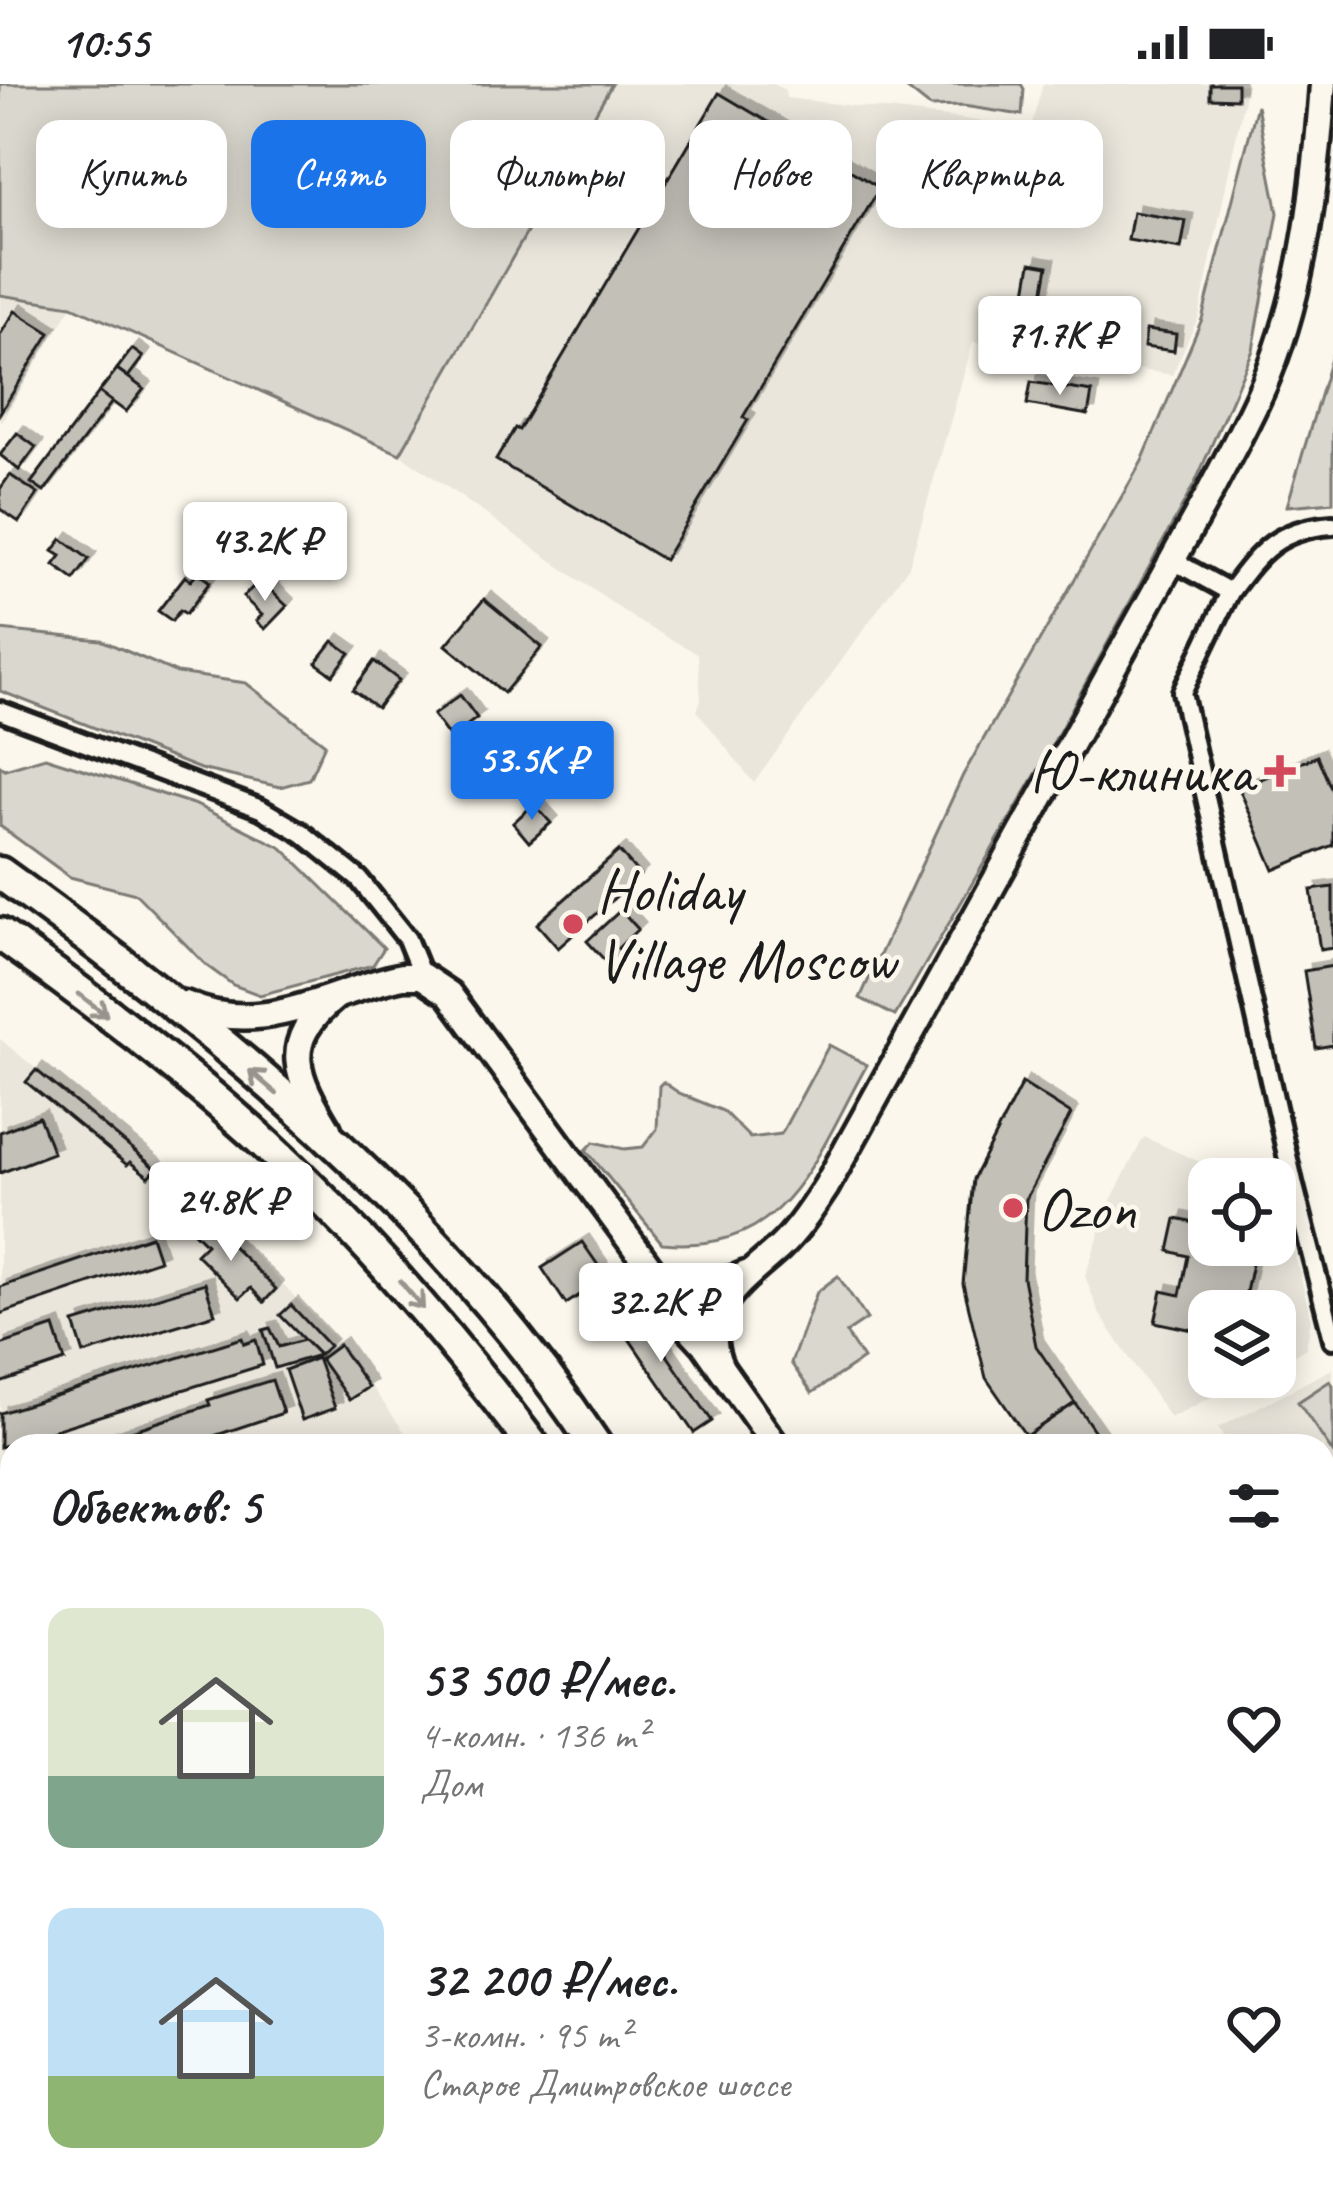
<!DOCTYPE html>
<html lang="ru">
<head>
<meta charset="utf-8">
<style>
  :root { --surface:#fff; --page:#f6f6f6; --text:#202124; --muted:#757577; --accent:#1a73e8 }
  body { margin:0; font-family:Caveat,sans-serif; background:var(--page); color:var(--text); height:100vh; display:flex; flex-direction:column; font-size:45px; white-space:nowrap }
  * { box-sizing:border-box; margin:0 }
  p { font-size:39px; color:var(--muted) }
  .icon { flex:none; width:66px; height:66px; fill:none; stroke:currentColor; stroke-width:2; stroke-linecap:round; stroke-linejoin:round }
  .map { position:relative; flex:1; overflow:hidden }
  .details { position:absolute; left:0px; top:1350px; width:1335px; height:771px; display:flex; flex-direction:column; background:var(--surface); border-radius:36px 36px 0 0; box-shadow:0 6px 30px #0003 }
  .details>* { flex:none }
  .guide { position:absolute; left:36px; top:36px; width:1263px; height:108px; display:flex; gap:24px }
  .controls { position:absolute; left:1188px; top:1074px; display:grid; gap:24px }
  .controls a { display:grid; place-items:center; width:108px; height:108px; border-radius:24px; background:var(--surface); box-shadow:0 6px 30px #0003; font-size:60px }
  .price { position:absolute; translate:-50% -102px; padding:0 27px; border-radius:12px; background:#fff; color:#222; font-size:39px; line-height:78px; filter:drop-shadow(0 3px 6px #0008) }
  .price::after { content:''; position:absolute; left:50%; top:72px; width:36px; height:27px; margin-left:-18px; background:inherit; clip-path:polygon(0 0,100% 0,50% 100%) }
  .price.current { background:var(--accent); color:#fff }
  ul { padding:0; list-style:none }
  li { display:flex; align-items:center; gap:36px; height:300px; padding:0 48px }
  li span { display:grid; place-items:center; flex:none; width:336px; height:240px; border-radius:24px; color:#555 }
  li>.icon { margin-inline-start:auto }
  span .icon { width:144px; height:144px; fill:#fffc; stroke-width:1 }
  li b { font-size:51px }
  h2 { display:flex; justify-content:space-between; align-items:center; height:144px; padding:0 48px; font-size:51px }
  .tag { padding:0 42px; border-radius:24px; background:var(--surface); box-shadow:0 6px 30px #0003; font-size:42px; line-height:108px }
  .tag.current { background:var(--accent); color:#fff }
  .status { display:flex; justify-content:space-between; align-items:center; height:84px; padding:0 60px; background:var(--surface); direction:ltr }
  .status svg { height:33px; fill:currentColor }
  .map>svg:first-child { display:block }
  .built { fill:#eae6dc }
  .green { fill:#dad7ce; stroke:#7b7a75; stroke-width:3 }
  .building { fill:#c3c0b8; stroke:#1c1c1c; stroke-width:3; filter:url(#shadow) }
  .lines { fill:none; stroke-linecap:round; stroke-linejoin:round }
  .street-casing { stroke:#1c1c1c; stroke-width:26 }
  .secondary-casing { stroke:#1c1c1c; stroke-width:33 }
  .highway-casing { stroke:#1c1c1c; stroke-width:39 }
  .street { stroke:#fbf7ec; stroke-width:16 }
  .secondary { stroke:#fbf7ec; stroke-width:24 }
  .highway { stroke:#fbf7ec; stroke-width:30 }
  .oneway { stroke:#97948e }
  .poi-dot { fill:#d1495b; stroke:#fbf7ec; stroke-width:4.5 }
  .labels { text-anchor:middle; stroke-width:9; stroke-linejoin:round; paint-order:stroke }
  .poi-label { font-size:60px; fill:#1c1c1c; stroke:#fbf7ec; text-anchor:start }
</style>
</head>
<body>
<div class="status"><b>10:55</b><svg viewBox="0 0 49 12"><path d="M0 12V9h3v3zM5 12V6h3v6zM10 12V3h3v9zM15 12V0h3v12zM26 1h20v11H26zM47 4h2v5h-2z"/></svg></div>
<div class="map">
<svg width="1333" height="2120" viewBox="0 0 1333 2120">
  <defs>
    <filter id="shadow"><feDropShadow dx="7" dy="-7" stdDeviation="0" flood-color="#0004"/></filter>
  </defs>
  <rect width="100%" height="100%" fill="#fbf7ec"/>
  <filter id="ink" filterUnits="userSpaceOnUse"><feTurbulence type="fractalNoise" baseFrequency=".00833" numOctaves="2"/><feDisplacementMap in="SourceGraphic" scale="24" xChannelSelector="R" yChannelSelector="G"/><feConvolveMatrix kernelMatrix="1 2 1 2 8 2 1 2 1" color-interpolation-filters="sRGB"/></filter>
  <g filter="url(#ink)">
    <g class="built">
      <polygon points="612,0 773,0 785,6 786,14 1031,43 1043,0 1247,0 1199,232 1172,291 973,258 909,482 754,699 697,627 701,615 698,570 636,536 400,370"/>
      <polygon points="0,211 72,222 0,340"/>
      <polygon points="0,955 229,1144 339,1259 415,1362 12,1362 12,1617 0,1597"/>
      <polygon points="1144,1053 1238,1095 1209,1095 1209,1161 1275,1161 1275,1113 1282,1116 1311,1235 1306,1264 1275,1281 1275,1227 1209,1227 1209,1293 1251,1293 1170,1334 1099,1229 1085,1192 1109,1120"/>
      <polygon points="1332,1285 1333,1286 1333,1513 1323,1498 1323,1362 1230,1362 1218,1344"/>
      <polygon points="299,2109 551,2109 539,2120 305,2120"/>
      <polygon points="610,2109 856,2109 860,2120 593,2120"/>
      <polygon points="1123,2109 1262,2109 1270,2120 1107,2120"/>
    </g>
    <g class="green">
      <polygon points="0,0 612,0 400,370 72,222 0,211"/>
      <polygon points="901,0 1021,0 1024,5 1022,31 963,22 930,23"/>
      <polygon points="1257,21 1278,129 1253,266 1195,399 1040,683 895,932 860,914 963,691 1142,377 1202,235"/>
      <polygon points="1333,268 1333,418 1287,422"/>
      <polygon points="0,546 101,556 177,589 246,599 325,660 309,695 280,703 200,685 0,607"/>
      <polygon points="45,673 196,721 282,764 384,864 373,881 260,911 233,901 207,882 136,810 70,793 0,742 0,681 5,685"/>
      <path d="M829 961 867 981C814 1074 789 1171 662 1159L586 1066 594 1058 624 1065 643 1063 657 1045 659 1002 663 998 679 1009 723 1027 750 1054 781 1050Z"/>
      <polygon points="838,1192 867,1235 846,1249 863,1275 812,1309 791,1279 817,1208"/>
      <polygon points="1330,1297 1333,1301 1333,1369 1298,1318"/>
    </g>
    <g class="building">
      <polygon points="1210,0 1237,0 1237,15 1210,14"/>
      <polygon points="719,9 880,104 743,333 748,336 664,476 496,376 515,344 519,346"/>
      <polygon points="1133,128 1186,137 1181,165 1128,156"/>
      <polygon points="1031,179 1048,182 1038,240 1021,237"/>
      <polygon points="15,227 50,249 0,329 0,251"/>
      <polygon points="1146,246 1176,250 1174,267 1144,263"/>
      <polygon points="132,265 143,273 128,293 117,285"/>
      <polygon points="117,285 144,305 126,328 99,308"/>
      <polygon points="1031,298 1092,308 1088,331 1027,320"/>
      <polygon points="99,308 112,318 44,408 31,399"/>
      <polygon points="17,349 36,363 19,386 0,371"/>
      <polygon points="10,391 38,410 19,438 0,425 0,405"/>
      <polygon points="62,455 89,475 74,496 54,481 61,472 53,467"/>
      <polygon points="197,488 210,498 186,530 180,526 172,537 158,527 185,492 191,497"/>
      <polygon points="260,496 287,522 265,545 256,537 262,531 243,513"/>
      <polygon points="484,515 542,563 504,609 446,561"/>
      <polygon points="333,557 350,569 333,591 316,579"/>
      <polygon points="374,577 399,596 377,624 353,606"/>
      <polygon points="460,611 477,634 450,654 433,631"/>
      <polygon points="1317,672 1333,709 1333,761 1274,786 1239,704"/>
      <polygon points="534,720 551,739 529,758 513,739"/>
      <polygon points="619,767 640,791 558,864 537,840"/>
      <polygon points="1333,803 1333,864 1320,866 1311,806"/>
      <polygon points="621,826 638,845 618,864 623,870 610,882 587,857"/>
      <polygon points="1333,882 1333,961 1316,964 1304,887"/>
      <polygon points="36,986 156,1085 149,1093 130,1078 127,1081 26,998"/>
      <polygon points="1022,999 1071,1030 1026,1115 1023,1194 1036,1262 1075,1319 1026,1352 986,1294 963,1200 973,1095"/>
      <polygon points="39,1033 53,1069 0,1089 0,1048"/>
      <polygon points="1176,1135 1209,1142 1209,1161 1256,1161 1242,1227 1209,1227 1209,1272 1193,1269 1198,1247 1155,1238 1162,1207 1180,1211 1188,1172 1169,1167"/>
      <polygon points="206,1136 276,1205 264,1218 251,1204 240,1214 196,1170 206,1160 194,1148"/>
      <polygon points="151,1152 159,1176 0,1230 0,1203"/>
      <polygon points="582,1158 600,1184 597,1200 566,1220 542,1184"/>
      <polygon points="205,1199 215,1230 84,1270 74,1239"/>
      <polygon points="628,1214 712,1337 694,1349 610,1227"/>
      <polygon points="291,1221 329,1262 319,1271 280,1231"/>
      <polygon points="54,1243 65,1277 0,1299 0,1261"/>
      <polygon points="270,1244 279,1263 304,1256 319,1271 275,1284 263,1246"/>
      <polygon points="242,1254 244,1260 256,1256 263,1281 0,1363 0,1329"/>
      <polygon points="339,1261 368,1303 349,1316 320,1275"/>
      <polygon points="317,1274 335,1324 302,1336 285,1286"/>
      <polygon points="272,1296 283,1329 184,1362 86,1362 210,1321 208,1316"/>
      <polygon points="1075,1319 1105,1362 1033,1362 1026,1352"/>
      <polygon points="0,1403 12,1422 12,1457 0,1439"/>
      <polygon points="1323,1670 1333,1680 1333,1797 1323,1782"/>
      <polygon points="12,1801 12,1823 5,1829 0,1824 0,1811"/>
      <polygon points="12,1965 12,2000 0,1987 0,1976"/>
      <polygon points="452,2109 536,2109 540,2115 532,2120 446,2120 455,2114"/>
    </g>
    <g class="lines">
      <defs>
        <g id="street">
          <path d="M1172 476 1230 508C1261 466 1278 445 1333 441"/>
          <polyline points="1230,508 1182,608 1294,1102 1333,1255"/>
          <polyline points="0,627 261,725 302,749 359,795 407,855 422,892"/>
          <polyline points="0,1943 12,1932"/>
          <polyline points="283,2109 289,2120"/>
          <polyline points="21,2120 33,2109"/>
          <polyline points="565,2120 583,2109"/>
        </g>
        <g id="secondary">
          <path d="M185 920C263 955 325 908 403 892H422L449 910 653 1188 676 1227"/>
          <path d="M328 1045C296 992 279 959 334 914"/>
          <path d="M670 1199C692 1204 725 1200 746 1190"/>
          <polyline points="686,1202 676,1220 679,1233 704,1260 776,1362"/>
          <path d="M720 1282C696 1225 743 1197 779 1164 798 1146 812 1124 826 1103L1210 408C1230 369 1252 331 1268 291 1305 200 1316 97 1323 0"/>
          <polyline points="1293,2109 1301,2120"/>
        </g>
        <g id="highway">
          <path d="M0 789C222 949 444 1132 596 1362"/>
          <path d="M0 850C106 926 213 1007 306 1099 389 1180 463 1269 533 1362"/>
          <polyline points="898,2109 903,2120"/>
          <polyline points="949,2109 953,2120"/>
        </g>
      </defs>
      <use href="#street" class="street-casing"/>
      <use href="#secondary" class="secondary-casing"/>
      <use href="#highway" class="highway-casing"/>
      <use href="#street" class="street"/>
      <use href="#secondary" class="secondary"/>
      <use href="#highway" class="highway"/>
    </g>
    <defs><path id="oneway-shaft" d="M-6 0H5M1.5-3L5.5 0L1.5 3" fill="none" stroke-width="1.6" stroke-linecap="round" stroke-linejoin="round" transform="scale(3)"/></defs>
    <g class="oneway">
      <use href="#oneway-shaft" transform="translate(93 921) rotate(38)"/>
      <use href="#oneway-shaft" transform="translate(263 998) rotate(-139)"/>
      <use href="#oneway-shaft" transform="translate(412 1211) rotate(50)"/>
    </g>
  </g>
  <g class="poi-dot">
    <path d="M1274 669h12v12h12v12h-12v12h-12v-12h-12v-12h12z"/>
    <circle cx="573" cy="840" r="12"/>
    <circle cx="1013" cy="1124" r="12"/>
  </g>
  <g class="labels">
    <g class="poi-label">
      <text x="1253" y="708" text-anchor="end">Ю-клиника</text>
      <text x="597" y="827">Holiday<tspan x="597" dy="69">Village Moscow</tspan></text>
      <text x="1037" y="1145">Ozon</text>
    </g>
  </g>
</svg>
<div class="controls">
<a><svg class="icon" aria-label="locate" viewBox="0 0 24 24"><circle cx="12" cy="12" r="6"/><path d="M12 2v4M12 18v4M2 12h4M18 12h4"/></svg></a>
<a><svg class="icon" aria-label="layers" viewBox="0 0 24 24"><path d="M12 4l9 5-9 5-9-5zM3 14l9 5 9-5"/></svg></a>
</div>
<b class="price" style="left:1060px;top:314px">71.7K ₽</b>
<b class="price" style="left:265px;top:520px">43.2K ₽</b>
<b class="price current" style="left:532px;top:739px">53.5K ₽</b>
<b class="price" style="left:231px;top:1180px">24.8K ₽</b>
<b class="price" style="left:661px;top:1281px">32.2K ₽</b>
<div class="guide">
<a class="tag">Купить</a>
<a class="tag current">Снять</a>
<a class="tag">Фильтры</a>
<a class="tag">Новое</a>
<a class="tag">Квартира</a>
</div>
<section class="details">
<h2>Объектов: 5<svg class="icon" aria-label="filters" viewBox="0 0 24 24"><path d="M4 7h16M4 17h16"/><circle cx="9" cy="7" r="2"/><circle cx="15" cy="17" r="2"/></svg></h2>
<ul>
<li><span style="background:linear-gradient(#dfe7d0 70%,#7fa58c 0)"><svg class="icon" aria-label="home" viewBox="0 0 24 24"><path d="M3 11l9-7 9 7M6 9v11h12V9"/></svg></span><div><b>53 500 ₽/мес.</b><p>4-комн. · 136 m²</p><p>Дом</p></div><svg class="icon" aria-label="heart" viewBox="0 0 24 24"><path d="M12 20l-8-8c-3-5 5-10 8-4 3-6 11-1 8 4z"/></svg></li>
<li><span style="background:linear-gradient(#bfe0f5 70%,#8fb573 0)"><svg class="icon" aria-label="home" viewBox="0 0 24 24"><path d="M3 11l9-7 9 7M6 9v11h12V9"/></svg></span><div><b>32 200 ₽/мес.</b><p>3-комн. · 95 m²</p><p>Старое Дмитровское шоссе</p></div><svg class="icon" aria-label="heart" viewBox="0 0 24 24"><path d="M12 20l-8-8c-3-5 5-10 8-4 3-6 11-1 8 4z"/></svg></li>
</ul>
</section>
</div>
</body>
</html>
